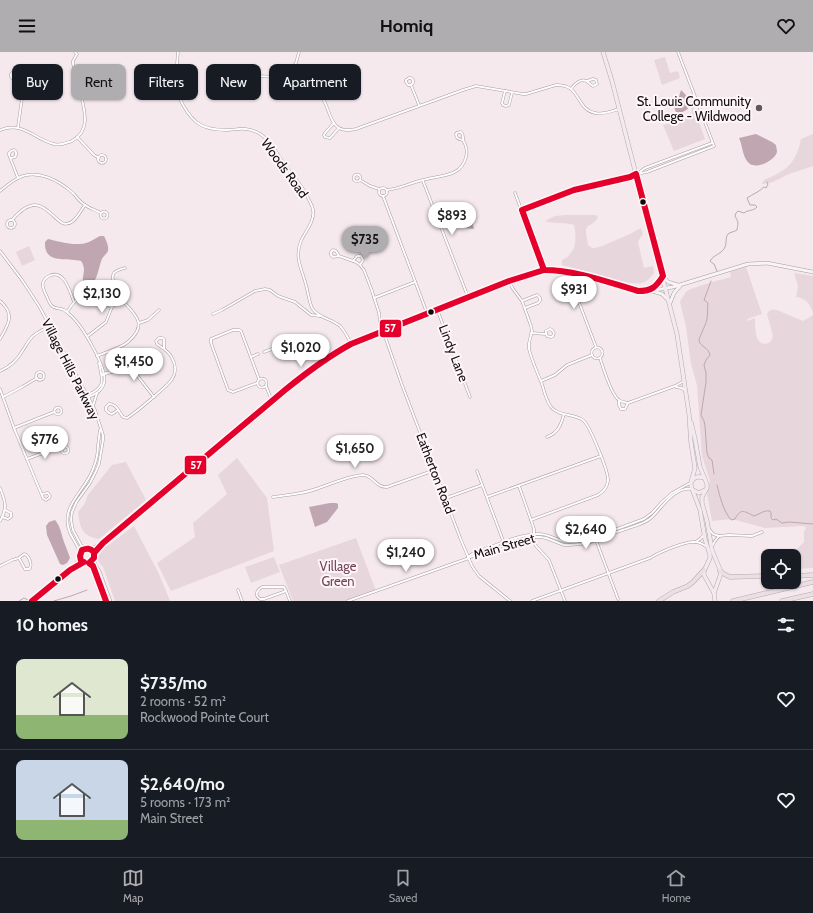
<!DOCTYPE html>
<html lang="en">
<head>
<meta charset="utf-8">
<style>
  :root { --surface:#171b24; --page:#242831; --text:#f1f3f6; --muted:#9ea1a6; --line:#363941; --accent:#b0adb0 }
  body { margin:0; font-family:Cabin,sans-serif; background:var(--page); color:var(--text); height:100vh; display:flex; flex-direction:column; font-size:15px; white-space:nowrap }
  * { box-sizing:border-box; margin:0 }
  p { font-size:13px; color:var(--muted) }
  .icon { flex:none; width:22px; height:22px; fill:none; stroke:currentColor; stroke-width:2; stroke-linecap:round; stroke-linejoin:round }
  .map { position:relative; height:549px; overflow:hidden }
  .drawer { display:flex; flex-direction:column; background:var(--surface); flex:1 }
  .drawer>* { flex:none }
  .guide { position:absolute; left:12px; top:12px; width:400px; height:36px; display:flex; gap:8px }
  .controls { position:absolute; left:761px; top:497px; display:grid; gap:8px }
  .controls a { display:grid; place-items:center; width:40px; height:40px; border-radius:8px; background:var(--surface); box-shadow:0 1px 3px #0004; font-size:20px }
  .price { position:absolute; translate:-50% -34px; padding:0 9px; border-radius:14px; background:#fff; color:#222; font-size:13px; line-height:26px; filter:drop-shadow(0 1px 2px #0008) }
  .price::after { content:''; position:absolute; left:50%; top:24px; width:12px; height:9px; margin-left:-6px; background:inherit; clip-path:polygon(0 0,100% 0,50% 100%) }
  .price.selected { background:var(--accent); color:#111 }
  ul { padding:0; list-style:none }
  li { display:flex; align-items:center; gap:12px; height:100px; padding:0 16px }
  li+li { border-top:1px solid var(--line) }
  li span { display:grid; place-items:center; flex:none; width:112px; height:80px; border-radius:8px; color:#555 }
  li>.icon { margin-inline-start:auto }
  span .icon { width:48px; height:48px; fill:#fffc; stroke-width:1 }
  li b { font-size:17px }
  h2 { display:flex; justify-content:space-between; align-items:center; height:48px; padding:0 16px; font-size:17px }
  .tag { padding:0 14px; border-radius:8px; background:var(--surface); box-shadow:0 1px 3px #0004; font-size:14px; line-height:36px }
  .tag.selected { background:var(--accent); color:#111 }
  header { display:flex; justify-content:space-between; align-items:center; height:52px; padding:0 16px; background:var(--accent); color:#111; font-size:18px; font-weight:700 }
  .menu { display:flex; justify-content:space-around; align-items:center; height:56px; border-top:1px solid var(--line); background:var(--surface); font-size:11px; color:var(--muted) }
  .menu a { display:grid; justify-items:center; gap:2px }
  .menu .selected { color:var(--accent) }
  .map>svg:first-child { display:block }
  .green { fill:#e8d6dd }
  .water { fill:#c0a6b0 }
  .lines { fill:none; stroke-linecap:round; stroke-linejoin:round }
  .stream { stroke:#c0a6b0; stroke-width:1 }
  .street-casing { stroke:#a79ea1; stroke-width:3 }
  .secondary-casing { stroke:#a79ea1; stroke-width:4 }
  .primary-casing { stroke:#b8a8af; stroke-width:4.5 }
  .highway-casing { stroke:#b8a8af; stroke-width:5 }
  .street { stroke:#fefcfc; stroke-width:2 }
  .secondary { stroke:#f8f3f5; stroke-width:3 }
  .primary { stroke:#f2eaee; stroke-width:3.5 }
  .highway { stroke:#ebdfe4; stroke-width:4 }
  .bus-1-casing { stroke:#fef5f8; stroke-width:9 }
  .bus-1 { stroke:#e4002b; stroke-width:6 }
  .poi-dot { fill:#60585b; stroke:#fef5f8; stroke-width:1.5 }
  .bus-dot { fill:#100a0c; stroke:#fef5f8; stroke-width:1.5 }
  .labels { text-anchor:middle; stroke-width:4; stroke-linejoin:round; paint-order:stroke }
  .poi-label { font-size:13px; fill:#100a0c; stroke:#fef5f8; text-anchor:end }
  .street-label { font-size:13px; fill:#100a0c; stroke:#fef5f8 }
  .park-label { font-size:13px; fill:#75445b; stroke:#fef5f8 }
  .line-badge { stroke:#fef5f8; stroke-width:1.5 }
  .badge-label { font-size:11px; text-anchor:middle; font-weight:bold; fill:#fff }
</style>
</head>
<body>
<header><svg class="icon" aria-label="menu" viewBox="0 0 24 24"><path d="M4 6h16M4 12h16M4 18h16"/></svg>Homiq<svg class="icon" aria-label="heart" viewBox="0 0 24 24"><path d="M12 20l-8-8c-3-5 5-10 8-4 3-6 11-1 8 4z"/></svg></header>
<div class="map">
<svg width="813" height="549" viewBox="0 0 813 549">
  <rect width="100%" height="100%" fill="#f5e9ed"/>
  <g class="green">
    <polygon points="665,5 670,21 678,19 680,26 662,33 654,8"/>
    <polygon points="691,48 705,87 674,99 663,73 681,68 692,63"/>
    <path d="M813 82V114C805 117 797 119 789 122 780 126 772 132 762 132L764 128C786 119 796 112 801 87Z"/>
    <path d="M567 163H596L598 166 592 172 588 174 586 177V181L588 193 592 196H595L602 194 630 182 641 176 643 182 640 186 638 190 644 216 653 214 654 221C646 232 642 232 629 231L562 213V208C565 206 568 205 570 202 577 196 576 181 574 173 565 170 554 172 545 169L555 164Z"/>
    <polygon points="29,194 35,208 22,214 16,200"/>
    <path d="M746 215 762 262 747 267 748 269 755 266C755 273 755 280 757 286 761 295 772 293 773 284L767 262C770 257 772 257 777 258L803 269 813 263V516L794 517V504H790L789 501 797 497 804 490V480L806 476 804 474 765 476 732 467 712 469 707 442 710 429 702 404 697 333 691 312 686 275 680 250C682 246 684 242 687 239 693 235 723 227 731 225L730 220Z"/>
    <path d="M794 221 813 224V261C810 252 806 246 796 245L798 234Z"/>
    <polygon points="237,406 267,446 274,499 171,539 157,511 195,485 193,471 227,442 218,423"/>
    <path d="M126 410 146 448 99 487C82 484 80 476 78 460L84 453 88 443 112 413Z"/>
    <polygon points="134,474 159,522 170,549 115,549 103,515 98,509 99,503 103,497"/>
    <polygon points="356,486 376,539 346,549 293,549 279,513"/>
    <polygon points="274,505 280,520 251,531 245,515"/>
  </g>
  <g class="water">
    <polygon points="681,38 686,43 685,49 688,57 677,63 674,55 678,48"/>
    <path d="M756 82 772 90 776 93C776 95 777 97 777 100 775 108 758 117 750 112 742 106 743 94 739 86Z"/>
    <path d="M462 155C469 161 472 168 474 177L454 175 451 176 442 174C441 163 453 159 462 155Z"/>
    <path d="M100 184H104C106 188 109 194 108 199 107 202 103 204 102 207 98 216 98 231 87 236 77 228 89 220 81 209 66 205 44 213 45 190L48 187C61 190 76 195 89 190 93 188 96 186 100 184Z"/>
    <polygon points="330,451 336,451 338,452 338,456 327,470 315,475 309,455"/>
    <path d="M55 468C60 474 61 480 63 487 65 493 68 500 70 506L67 511 63 513 60 512 47 483 46 474 49 470Z"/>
  </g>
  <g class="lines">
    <g class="stream">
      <path d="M717 219 714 212 710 209C713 203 722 202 725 195 727 191 725 186 728 182 730 180 734 180 737 178 738 171 739 171 735 164L736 161 738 159 744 161C747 158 754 159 757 155L755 153H750L747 146C753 142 759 140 764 135L766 136 768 132 767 130"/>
      <path d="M711 229 704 248 708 251C707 257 708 262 707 267 706 273 699 285 699 289 699 293 709 296 710 303L706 308 704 313 706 321V330L701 363 704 369 705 374 707 401 709 406 712 408 714 422"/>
      <path d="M717 433C720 445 723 458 731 468L735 467C741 455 745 460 754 464 760 462 764 458 770 459L771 461V466L773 468 776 467 782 471 789 470 813 472"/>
      <polyline points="19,549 24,546 28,548"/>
      <polyline points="54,549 64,546 71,544 87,538"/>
    </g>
    <defs>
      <g id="street">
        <path d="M178 0C177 13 175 27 177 39 178 44 181 49 183 53 194 73 205 78 227 78 233 78 240 76 246 77 255 78 263 83 269 90 275 96 279 105 284 112 294 125 304 135 310 150 311 152 313 155 313 158 315 169 305 180 301 189 294 206 302 217 306 233 308 240 309 249 312 256 318 266 332 267 340 274 345 279 348 286 351 292"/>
        <path d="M292 16C301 24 312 32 320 42 332 56 327 84 356 77L463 38 476 34 523 42H526L556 33C561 33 567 34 571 37 580 45 581 58 595 61 602 63 612 59 619 57"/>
        <polyline points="237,23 237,20 236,18 232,17 229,20 233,24 237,23 276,25 283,23 292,16 296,11 299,0"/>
        <polyline points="411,33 408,33 406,30 406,28 409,26 411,26 413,28 413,31 411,33 419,53"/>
        <path d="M571 37C574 32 582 25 588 30 590 32 591 33 593 34L597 32 596 28 593 27 587 29"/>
        <polyline points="505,39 502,51 503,53 506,54 509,53 512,41"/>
        <polyline points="334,71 325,81 324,83 325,85 330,86 339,76"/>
        <path d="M18 75 23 39C22 32 20 22 14 19L11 22V25L13 27 19 25"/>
        <path d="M0 78C24 69 33 87 54 92 60 94 66 91 72 89 92 78 84 57 80 39 78 30 76 21 73 12V9L77 2 75 0"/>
        <polyline points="77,85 94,103 99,106"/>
        <circle cx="102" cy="107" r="4"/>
        <polyline points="11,106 15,105 16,103 16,100 14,98 11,99 9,101 9,103 18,126"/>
        <polyline points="637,122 645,116 712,91"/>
        <circle cx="357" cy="126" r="3.5"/>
        <polyline points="360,128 370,134 379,137"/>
        <polyline points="423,129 468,245"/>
        <circle cx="383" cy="140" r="4"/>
        <path d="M387 138C399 137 410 131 423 128 439 123 461 126 466 105 468 98 466 93 463 88 463 84 464 83 461 80 459 80 457 80 456 82 456 87 459 87 463 88"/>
        <path d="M0 139C6 134 11 130 18 126 37 116 60 129 74 142 77 146 80 150 85 153 90 157 96 158 101 161"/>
        <polyline points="515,141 544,218"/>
        <polyline points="383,144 427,261"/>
        <polyline points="522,158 574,138 630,125 636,122 647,120 714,94 678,0"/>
        <circle cx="104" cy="163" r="3.5"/>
        <circle cx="11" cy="172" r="4"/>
        <path d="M12 168C47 127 54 185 73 169 78 165 81 158 85 153"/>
        <polyline points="0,199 22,228 39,254 95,358 103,383 103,388 99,412 96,419 90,431 77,449 72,460 71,468 73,478 81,493 85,496"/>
        <polyline points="339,204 333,205 331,203 331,200 333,198 336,199 339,204 356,210 360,213 364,218 372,239 379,261 380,270 402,333 461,488 472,514 479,524 510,549"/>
        <polyline points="353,209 357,204 361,204 363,208 360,213"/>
        <polyline points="574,221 571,227 572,232 596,295"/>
        <path d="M509 229 513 237 522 249 531 274 532 279 529 291V297C532 309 537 320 542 332 544 339 546 348 551 355 559 365 575 361 584 369 590 375 609 420 608 429 607 435 603 440 598 443L531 468"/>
        <polyline points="374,246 415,230"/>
        <path d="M0 249C15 262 9 272 0 287"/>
        <polyline points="522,249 537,243 540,246 540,249 538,251 525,256"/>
        <path d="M74 250C70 240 64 216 49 224 39 229 43 237 47 245 48 247 49 251 51 253 54 257 60 256 64 258 66 259 68 261 69 262 81 271 108 317 104 331 102 339 95 342 89 345"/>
        <polyline points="437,257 470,345"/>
        <path d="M67 260C70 256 73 250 77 248 86 244 104 252 112 255"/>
        <polyline points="213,262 222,258 255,239 265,237 270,238 278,244 295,250 311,263 320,264"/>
        <polyline points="139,271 148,268 159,258"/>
        <polyline points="531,281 546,282 546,279 550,277 552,278 554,281 553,284 551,285 547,284 546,282"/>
        <polyline points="88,284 106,270 112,255 120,246"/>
        <circle cx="597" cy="301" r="5.5"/>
        <polyline points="264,300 291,290 303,284 309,284 312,287 321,310"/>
        <path d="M97 304C106 300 121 296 128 290 150 271 133 261 121 247 117 242 110 225 114 221 116 218 122 217 125 216"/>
        <polyline points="251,305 258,302"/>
        <path d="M600 306C603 315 611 343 619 348 621 350 625 350 628 351L675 334 684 329"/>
        <path d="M0 319C10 315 18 307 23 298 26 294 28 289 32 285 37 280 44 277 50 274"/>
        <circle cx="40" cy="324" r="4"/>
        <polyline points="103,322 110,320 111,320"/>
        <polyline points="102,323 121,317 132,318 136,322 154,345"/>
        <circle cx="262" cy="331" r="4.5"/>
        <polyline points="541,329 555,323 567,313 592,303"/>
        <polyline points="257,331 233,340 228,338 211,291 211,287 233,278 239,278 241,279 259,327"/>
        <polyline points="266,334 272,349"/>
        <polyline points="676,335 682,336 685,339"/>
        <polyline points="0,337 14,376 43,446 46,448 49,446 50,444 48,441 42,442"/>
        <path d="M88 343C107 334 102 328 99 311"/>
        <polyline points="3,345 22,335 37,326"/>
        <polyline points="619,348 619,353 621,357 625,357 628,351"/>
        <polyline points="93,354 97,341"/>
        <circle cx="58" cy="359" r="3.5"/>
        <path d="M118 358 112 362 109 361 106 358V355L109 352C116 351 119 360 123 365L127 366C135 361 168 334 172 327 176 321 176 313 172 306 169 299 162 296 157 292L156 289 159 286H162L164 287V297"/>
        <polyline points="14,376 54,360"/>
        <path d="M547 385C558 381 561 373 564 362"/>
        <circle cx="65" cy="398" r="3.5"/>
        <polyline points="27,407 51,398 61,397"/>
        <polyline points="477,419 504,491"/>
        <polyline points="519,434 531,468 534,477 534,490 536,494 549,508 565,549"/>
        <path d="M0 436C5 448 8 456 0 469"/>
        <path d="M273 445C287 443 303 442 316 437 328 433 351 423 363 423 373 423 376 436 387 435L435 418"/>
        <polyline points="487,445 601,404"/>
        <polyline points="446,446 482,433"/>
        <polyline points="2,465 8,467 11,465 11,461 5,458"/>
        <polyline points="709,477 713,482 719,484 729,483 752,484 762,480"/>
        <polyline points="596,488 618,547"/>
        <polyline points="696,490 701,486 704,483"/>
        <polyline points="712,494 715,489 719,484"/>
        <path d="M80 500C77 493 73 487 70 481 59 454 85 440 93 417 96 410 98 401 98 393 99 388 99 383 100 378"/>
        <path d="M468 505 472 502C492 495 518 482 539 482 547 482 553 486 560 488 569 492 577 490 587 488L644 467 652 461 662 450 672 441 690 431"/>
        <path d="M470 505 528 485H540L546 486 564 493H570L580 492 588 491C600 486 613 481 626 477 634 474 644 472 651 466 663 455 673 435 692 437"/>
        <path d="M0 514 12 508 19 506 24 502C29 503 32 512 30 516L29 517H25L19 506"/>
        <path d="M262 535H284L286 539 264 547H260C254 543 257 538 262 535Z"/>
        <polyline points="238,538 242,549"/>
        <polyline points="286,539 290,549"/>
        <polyline points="348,549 469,506"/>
        <path d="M532 549 650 506C660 500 685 489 695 490 700 490 703 492 707 495"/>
      </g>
      <g id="secondary">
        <polyline points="651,238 657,234 663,224 668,230 678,233"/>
        <polyline points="652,239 662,242 667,247"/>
        <polyline points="670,251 674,241 680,234"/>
        <circle cx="87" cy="503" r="8"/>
        <polyline points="91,497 101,492"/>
        <polyline points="94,501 103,491 113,483 289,335 321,310 342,297 357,289 509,229 526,223 544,218 562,218 633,238 644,240 673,235 748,212 767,211 813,220"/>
        <polyline points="94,507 95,513 99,519 110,549"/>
        <polyline points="89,511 93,514 95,519 106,549"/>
        <polyline points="72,517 84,510"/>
        <polyline points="32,549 70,518 80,507"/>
      </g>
      <g id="primary">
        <polyline points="603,0 612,29 677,282 689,362 691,391 695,416 691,430 691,434 700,458 705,487 710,503 710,506 704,519 704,523 714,541 715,549"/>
        <polyline points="691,370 695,387 700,415 707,432 707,436 702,445 702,451 707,469 712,498 721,520 720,524 714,541"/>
        <path d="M692 429C695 424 699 424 704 426"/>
        <polyline points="693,438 699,441 705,438"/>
      </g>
      <g id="highway">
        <polyline points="720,519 724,522 730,525 768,524"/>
        <polyline points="794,524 813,523"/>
        <polyline points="659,549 673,540 688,534 693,530 704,518"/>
        <polyline points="733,549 813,530"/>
        <polyline points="782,549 813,542"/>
      </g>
    </defs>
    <use href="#street" class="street-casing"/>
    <use href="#secondary" class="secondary-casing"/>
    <use href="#primary" class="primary-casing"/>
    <use href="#highway" class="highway-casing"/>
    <use href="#street" class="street"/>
    <use href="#secondary" class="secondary"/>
    <use href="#primary" class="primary"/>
    <use href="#highway" class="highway"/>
    <defs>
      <g id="bus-1">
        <path d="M636 122 663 224C656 235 652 239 638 239 607 230 576 218 544 218L522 158 574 138 630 125Z"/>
        <path d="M94 501 103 491 285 338C306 321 327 305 351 292L509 229 544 218"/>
        <path d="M32 549 70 518 84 510 81 509 80 504 82 498C87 496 90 496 94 500V506L89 511 93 514 106 549"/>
      </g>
    </defs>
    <use href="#bus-1" class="bus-1-casing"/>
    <use href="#bus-1" class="bus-1"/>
  </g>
  <circle class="poi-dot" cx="759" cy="56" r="4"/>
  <g class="bus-dot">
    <circle cx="643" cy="150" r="3.5"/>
    <circle cx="431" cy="260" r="3.5"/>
    <circle cx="58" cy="527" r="3.5"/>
  </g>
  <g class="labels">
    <g class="poi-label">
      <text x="751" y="54">St. Louis Community<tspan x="751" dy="15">College - Wildwood</tspan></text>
    </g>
    <g class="street-label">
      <text transform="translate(285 116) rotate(54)" y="5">Woods Road</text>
      <text transform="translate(454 301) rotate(69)" y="5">Lindy Lane</text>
      <text transform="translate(71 317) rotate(63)" y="5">Village Hills Parkway</text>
      <text transform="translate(436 421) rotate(69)" y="5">Eatherton Road</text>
      <text transform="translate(504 494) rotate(-16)" y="5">Main Street</text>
    </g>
    <g class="park-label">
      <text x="338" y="519">Village<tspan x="338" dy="15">Green</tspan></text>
    </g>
  </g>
  <g class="line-badge">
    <rect x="379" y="267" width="23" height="19" rx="4" fill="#e4002b"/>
    <rect x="184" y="403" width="23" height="20" rx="4" fill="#e4002b"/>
  </g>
  <g class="badge-label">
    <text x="390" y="280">57</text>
    <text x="196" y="417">57</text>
  </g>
</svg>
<div class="controls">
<a><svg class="icon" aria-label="locate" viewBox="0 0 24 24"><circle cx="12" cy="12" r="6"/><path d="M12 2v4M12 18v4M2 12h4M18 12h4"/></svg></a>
</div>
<b class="price" style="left:452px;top:184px">$893</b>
<b class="price selected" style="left:365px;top:208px">$735</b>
<b class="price" style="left:574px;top:258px">$931</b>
<b class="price" style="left:102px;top:262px">$2,130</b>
<b class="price" style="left:301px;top:316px">$1,020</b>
<b class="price" style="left:134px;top:330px">$1,450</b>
<b class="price" style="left:45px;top:408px">$776</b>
<b class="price" style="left:355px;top:417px">$1,650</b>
<b class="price" style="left:586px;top:498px">$2,640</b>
<b class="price" style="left:406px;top:521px">$1,240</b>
<div class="guide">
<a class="tag">Buy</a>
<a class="tag selected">Rent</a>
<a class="tag">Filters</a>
<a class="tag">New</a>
<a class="tag">Apartment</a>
</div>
</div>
<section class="drawer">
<h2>10 homes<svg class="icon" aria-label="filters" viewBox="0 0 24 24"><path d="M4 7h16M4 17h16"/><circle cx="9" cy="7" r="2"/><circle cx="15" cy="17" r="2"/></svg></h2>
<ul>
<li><span style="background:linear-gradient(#dfe7d0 70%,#8fb573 0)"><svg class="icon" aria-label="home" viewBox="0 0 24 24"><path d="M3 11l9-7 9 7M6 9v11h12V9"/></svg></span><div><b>$735/mo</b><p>2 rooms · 52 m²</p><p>Rockwood Pointe Court</p></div><svg class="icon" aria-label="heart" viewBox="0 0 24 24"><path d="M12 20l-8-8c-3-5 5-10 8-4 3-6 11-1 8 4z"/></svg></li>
<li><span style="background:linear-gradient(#c9d6e8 75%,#8fb573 0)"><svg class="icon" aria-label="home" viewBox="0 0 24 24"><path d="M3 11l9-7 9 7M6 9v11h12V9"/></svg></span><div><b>$2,640/mo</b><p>5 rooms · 173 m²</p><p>Main Street</p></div><svg class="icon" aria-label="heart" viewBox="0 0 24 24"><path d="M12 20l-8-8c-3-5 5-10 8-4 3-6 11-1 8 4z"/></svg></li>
</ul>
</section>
<nav class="menu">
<a class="selected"><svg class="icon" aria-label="map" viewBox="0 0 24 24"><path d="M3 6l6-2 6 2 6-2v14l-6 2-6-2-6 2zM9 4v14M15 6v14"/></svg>Map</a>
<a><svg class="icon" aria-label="saved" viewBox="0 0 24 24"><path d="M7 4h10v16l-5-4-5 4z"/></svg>Saved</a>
<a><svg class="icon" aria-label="home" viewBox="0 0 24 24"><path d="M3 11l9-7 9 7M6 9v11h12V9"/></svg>Home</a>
</nav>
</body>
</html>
